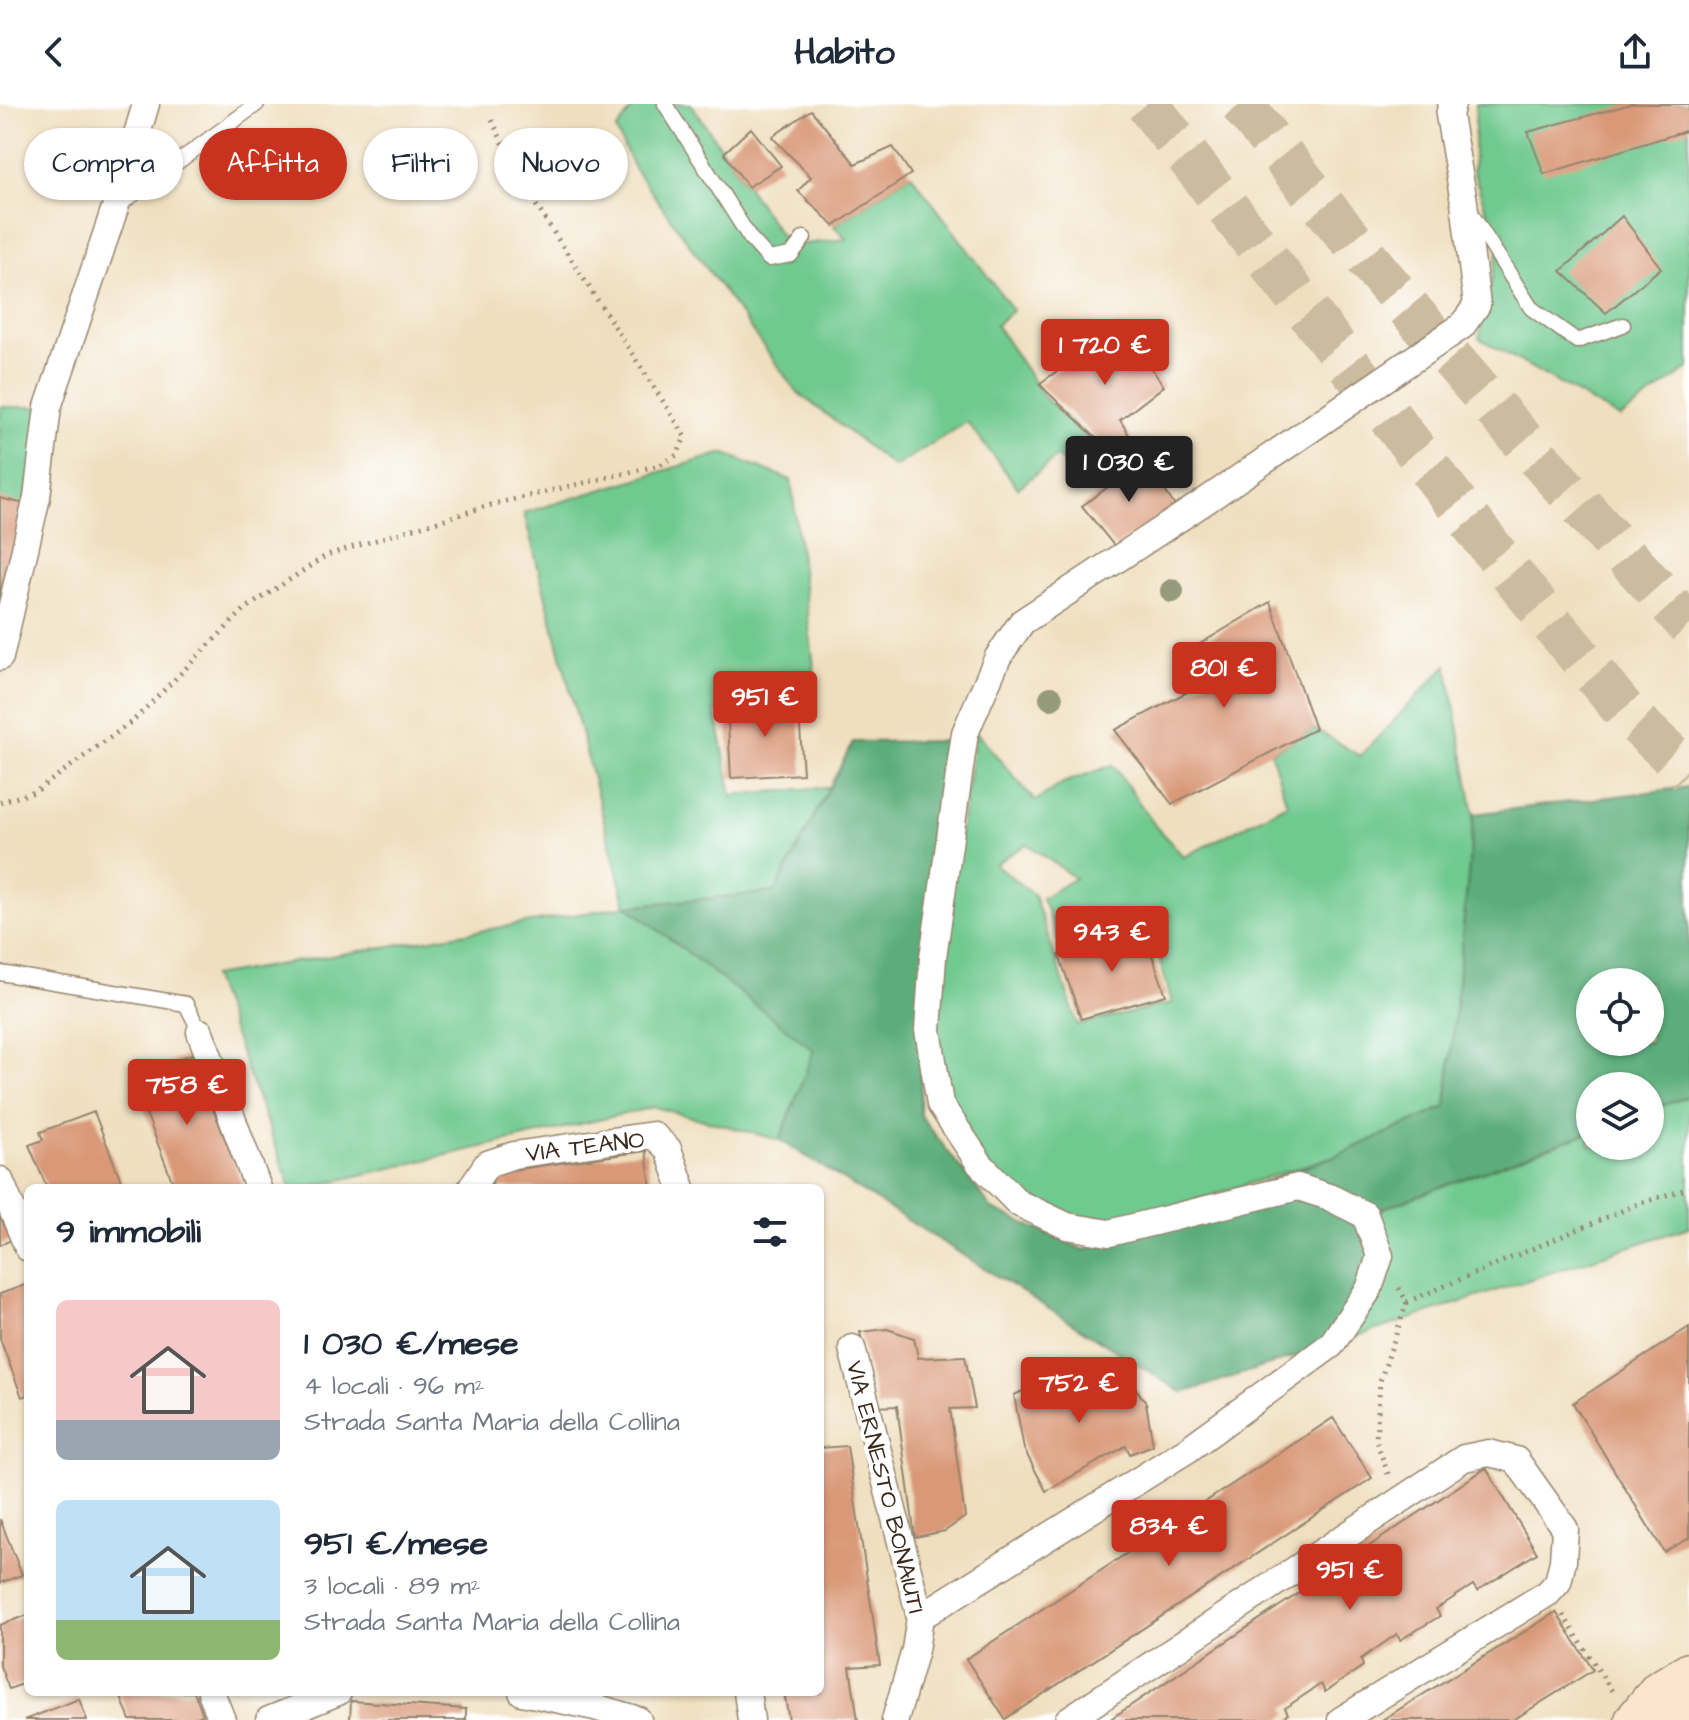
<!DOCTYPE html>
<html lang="it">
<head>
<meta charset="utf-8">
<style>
  :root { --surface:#fff; --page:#f2f2f3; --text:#1f2937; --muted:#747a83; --accent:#c8321e }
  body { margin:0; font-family:"Architects Daughter",sans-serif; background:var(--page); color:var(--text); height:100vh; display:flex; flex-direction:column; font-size:30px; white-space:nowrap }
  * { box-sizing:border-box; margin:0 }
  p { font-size:26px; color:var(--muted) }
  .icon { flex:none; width:44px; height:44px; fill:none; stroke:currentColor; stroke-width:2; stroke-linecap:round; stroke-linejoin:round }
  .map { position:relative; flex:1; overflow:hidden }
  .details { position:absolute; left:24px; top:1080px; width:800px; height:512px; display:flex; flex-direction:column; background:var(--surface); border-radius:12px; box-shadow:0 2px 6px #0004 }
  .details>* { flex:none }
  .banner { position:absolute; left:24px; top:24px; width:800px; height:72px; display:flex; gap:16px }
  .tools { position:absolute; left:1576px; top:864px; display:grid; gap:16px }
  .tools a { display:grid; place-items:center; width:88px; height:88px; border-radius:50%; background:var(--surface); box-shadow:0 2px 6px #0004; font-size:40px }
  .price { position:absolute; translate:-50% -68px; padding:0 18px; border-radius:8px; background:var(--accent); color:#fff; font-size:26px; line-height:52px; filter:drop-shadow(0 2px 4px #0008) }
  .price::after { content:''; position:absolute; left:50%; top:48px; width:24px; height:18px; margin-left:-12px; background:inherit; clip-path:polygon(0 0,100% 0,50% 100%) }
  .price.on { background:#222; color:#fff }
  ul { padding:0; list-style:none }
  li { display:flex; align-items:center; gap:24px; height:200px; padding:0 32px }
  li span { display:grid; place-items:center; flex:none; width:224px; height:160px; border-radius:12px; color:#555 }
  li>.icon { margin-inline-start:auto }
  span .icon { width:96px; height:96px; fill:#fffc; stroke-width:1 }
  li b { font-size:34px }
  h2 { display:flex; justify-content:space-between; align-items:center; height:96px; padding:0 32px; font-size:34px }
  .tag { padding:0 28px; border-radius:36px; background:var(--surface); box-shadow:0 2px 6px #0004; font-size:28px; line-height:72px }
  .tag.on { background:var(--accent); color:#fff }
  header { display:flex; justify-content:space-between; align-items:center; height:104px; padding:0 32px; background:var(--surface); font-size:36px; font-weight:800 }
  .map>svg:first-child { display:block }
  .green { fill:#70c98f; stroke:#567a56; stroke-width:2; fill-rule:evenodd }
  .forest { fill:#5cad7a; stroke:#4c6c4c; stroke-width:2; fill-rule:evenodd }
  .building { fill:#d99877 }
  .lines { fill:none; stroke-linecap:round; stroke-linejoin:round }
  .highway-tunnel { stroke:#cbbb9f; stroke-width:44; stroke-dasharray:44 22; stroke-linecap:butt }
  .lane-casing { stroke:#95846e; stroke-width:17 }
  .street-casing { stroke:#95846e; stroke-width:29 }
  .secondary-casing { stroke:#95846e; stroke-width:39 }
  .path { stroke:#95846e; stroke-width:5; stroke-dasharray:2 6; stroke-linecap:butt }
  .lane { stroke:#fff; stroke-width:14 }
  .street { stroke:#fff; stroke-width:26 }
  .secondary { stroke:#fce5cf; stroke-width:36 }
  .tree { fill:#969a7c }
  .labels { text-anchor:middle; stroke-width:8; stroke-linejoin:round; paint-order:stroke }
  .street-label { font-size:24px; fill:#3b2a1e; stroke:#fff }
</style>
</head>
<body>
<header><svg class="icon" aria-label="back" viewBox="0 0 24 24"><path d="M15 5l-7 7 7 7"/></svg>Habito<svg class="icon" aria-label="share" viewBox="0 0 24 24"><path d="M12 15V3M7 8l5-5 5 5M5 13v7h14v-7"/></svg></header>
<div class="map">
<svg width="1689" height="1616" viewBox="0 0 1689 1616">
  <rect width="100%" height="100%" fill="#fff"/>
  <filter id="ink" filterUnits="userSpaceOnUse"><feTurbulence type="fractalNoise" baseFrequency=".0125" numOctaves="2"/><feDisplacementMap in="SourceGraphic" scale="16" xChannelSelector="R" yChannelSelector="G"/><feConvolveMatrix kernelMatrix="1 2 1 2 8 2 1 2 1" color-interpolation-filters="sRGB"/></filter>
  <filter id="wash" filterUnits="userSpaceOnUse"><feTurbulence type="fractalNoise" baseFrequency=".006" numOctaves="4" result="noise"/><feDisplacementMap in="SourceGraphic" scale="32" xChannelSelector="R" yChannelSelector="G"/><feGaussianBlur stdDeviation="1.8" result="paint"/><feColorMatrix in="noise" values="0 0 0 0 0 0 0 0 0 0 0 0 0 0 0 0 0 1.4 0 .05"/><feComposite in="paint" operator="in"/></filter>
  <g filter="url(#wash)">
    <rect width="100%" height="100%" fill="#efdfbf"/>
    <g class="green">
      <polygon points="636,0 691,0 788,142 847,135 834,122 911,70 1013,206 996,221 1044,293 1105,350 1090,380 1057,353 1018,384 967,318 894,363 796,287 634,64 616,26"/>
      <polygon points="1476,0 1689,0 1689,264 1620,314 1479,234 1499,144 1473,67"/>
      <polygon points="0,303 48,303 0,553"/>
      <polygon points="723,349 791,376 815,571 815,586 715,606 732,691 829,683 775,788 628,802 815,946 780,1036 654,1003 305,1084 291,1084 212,872 626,802 524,409"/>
      <path d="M1447 561 1474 710 1446 1003 1340 1050 1204 1094 1116 1118 1067 1122 1018 1099 940 1000 928 926 976 628 1035 697 1063 679 1113 661 1156 723 1184 753 1287 700 1271 648 1315 625 1360 652ZM1027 740 1075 774 1042 794 1060 841 1150 821 1172 899 1078 921 1034 791 995 760Z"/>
      <polygon points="1689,992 1689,1123 1331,1241 1365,1111 1590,1028 1590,1042 1650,1042 1650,1006"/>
    </g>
    <path class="forest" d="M947 637 924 856 920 1011 992 1105 1084 1146 1340 1050 1446 1003 1474 710 1689 683V992L1650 1006V982H1590V1028L1365 1111 1380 1152 1331 1241 1183 1289 780 1036 814 946 627 802 775 788 853 638ZM1590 878H1650V938H1590Z"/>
    <g id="blocks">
      <g class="building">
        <polygon points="1631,0 1689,0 1689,26 1544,70 1528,28"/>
        <polygon points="811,6 855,60 893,43 911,70 834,122 798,87 811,73 772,33"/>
        <polygon points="751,24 781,62 748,83 724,49"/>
        <polygon points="1622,112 1661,164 1606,209 1561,167"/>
        <polygon points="1120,222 1164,282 1120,316 1131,334 1114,351 1039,280"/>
        <polygon points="1145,356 1175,402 1115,443 1082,402"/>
        <polygon points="0,394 25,400 1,492 0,492"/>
        <polygon points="1270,498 1315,625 1172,700 1115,626 1206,578 1188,547"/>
        <polygon points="798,593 803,670 731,674 727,601"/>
        <polygon points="1142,823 1166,891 1081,915 1059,851"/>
        <polygon points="192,950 244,1084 175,1084 132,973"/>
        <polygon points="94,1008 124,1084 47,1084 29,1041 43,1036 40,1028"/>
        <polygon points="646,1047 651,1084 493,1084 491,1069"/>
        <polygon points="0,1098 16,1134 0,1141"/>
        <polygon points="28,1180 28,1291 22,1293 0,1235 0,1190"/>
        <polygon points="1689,1223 1689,1434 1664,1448 1573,1299"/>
        <polygon points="887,1225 914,1234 918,1254 965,1252 975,1304 950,1305 965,1413 945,1427 915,1433 897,1302 877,1303 860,1228"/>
        <polygon points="1077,1262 1095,1292 1129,1275 1146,1299 1153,1341 1130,1350 1126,1342 1046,1387 1024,1345 1014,1291"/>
        <polygon points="1333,1314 1372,1374 1005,1615 966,1555"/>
        <polygon points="847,1342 880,1561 850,1563 858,1616 789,1616 784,1588 820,1588 820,1344"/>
        <polygon points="1486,1364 1537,1449 1477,1487 1473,1481 1436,1505 1440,1512 1400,1536 1397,1530 1361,1555 1363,1562 1325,1588 1321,1580 1285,1604 1288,1610 1279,1616 1109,1616"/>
        <polygon points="0,1415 22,1471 0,1479"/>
        <polygon points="1556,1508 1593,1566 1513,1616 1382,1616"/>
        <polygon points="28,1511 28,1578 9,1585 0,1562 0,1521"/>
        <polygon points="119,1588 194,1588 203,1611 189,1616 130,1616"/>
        <polygon points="79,1595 87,1616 24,1616"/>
        <polygon points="351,1597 466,1605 466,1616 350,1616"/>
      </g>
    </g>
  </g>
  <g filter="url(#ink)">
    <use href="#blocks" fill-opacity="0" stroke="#95846e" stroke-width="2"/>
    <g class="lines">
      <g class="highway-tunnel">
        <polyline points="1147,0 1512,471 1627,610 1689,668"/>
        <path d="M1241 0C1384 180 1534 353 1689 521"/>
      </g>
      <defs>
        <g id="lane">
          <polyline points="665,0 750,134 769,155 791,151 804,134"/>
          <polyline points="119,101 257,0"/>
          <polyline points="1472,111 1531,204 1577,237 1623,221"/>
          <polyline points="0,869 186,900 200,928"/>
        </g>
        <g id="street">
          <polyline points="0,553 37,393 48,303 115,104 146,0"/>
          <polyline points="200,928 258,1084"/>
          <polyline points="0,1076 28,1144"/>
          <polyline points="471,1084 487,1060 514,1051 653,1031 668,1045 682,1084"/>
          <polyline points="852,1244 920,1513 915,1546 895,1616"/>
          <polyline points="920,1513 1187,1346 1331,1241 1369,1185 1380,1152 1365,1111 1329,1093 1298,1083 1109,1129 1067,1122 1018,1099 980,1060 940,1000 928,926 933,853 965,629 998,553 1022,518 1204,398 1462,222 1477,201 1464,98 1449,11 1452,0"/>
          <polyline points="211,1588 222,1616"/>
          <polyline points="522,1588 595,1603 638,1616"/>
          <polyline points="747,1588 751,1616"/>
          <polyline points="269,1616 338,1588"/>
          <polyline points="1068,1616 1464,1354 1489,1349 1516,1356 1565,1425 1563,1457 1558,1478 1548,1489 1341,1616"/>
        </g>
        <g id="secondary">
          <polyline points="1633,1616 1658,1585 1689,1567"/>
          <polyline points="1659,1616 1689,1602"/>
        </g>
      </defs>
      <use href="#lane" class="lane-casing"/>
      <use href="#street" class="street-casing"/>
      <use href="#secondary" class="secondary-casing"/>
      <g class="path">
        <polyline points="0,698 35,688 134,616 245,505 327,451 494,400 660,361 677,351 685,333 677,319 523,81 491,14"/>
        <polyline points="1399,1184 1407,1198 1638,1100 1689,1084"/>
        <polyline points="1388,1370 1376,1336 1380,1277 1407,1198"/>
        <polyline points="1563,1511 1612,1587"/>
      </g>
      <use href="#lane" class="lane"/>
      <use href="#street" class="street"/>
      <use href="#secondary" class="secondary"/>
    </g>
    <g class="tree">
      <circle cx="1172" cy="487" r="12"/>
      <circle cx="1051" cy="594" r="12"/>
    </g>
  </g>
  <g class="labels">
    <g class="street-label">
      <text transform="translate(585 1042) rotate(-7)" y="8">VIA TEANO</text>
      <text transform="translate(886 1383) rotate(76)" y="8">VIA ERNESTO BONAIUTI</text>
    </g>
  </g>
</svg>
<div class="tools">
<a><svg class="icon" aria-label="locate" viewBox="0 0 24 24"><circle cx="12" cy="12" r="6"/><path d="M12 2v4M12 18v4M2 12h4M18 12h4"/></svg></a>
<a><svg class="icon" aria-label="layers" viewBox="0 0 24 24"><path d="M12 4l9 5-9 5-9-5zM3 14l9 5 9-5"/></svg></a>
</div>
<b class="price" style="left:1105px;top:283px">1 720 €</b>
<b class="price on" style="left:1129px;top:400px">1 030 €</b>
<b class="price" style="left:1224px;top:606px">801 €</b>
<b class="price" style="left:765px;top:635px">951 €</b>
<b class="price" style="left:1112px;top:870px">943 €</b>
<b class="price" style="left:187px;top:1023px">758 €</b>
<b class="price" style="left:1079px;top:1321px">752 €</b>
<b class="price" style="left:1169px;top:1464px">834 €</b>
<b class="price" style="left:1350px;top:1508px">951 €</b>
<div class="banner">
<a class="tag">Compra</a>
<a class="tag on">Affitta</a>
<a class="tag">Filtri</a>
<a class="tag">Nuovo</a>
</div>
<section class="details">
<h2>9 immobili<svg class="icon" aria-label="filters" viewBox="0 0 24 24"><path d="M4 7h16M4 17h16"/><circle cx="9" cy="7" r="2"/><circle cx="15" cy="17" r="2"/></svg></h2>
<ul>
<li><span style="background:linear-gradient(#f6c9c9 75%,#9aa5b1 0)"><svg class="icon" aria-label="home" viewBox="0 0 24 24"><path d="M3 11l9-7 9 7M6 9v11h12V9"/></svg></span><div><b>1 030 €/mese</b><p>4 locali · 96 m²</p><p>Strada Santa Maria della Collina</p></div></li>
<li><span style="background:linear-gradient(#bfe0f5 75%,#8fb573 0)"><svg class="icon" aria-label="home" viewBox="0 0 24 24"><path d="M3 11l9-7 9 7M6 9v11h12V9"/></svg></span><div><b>951 €/mese</b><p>3 locali · 89 m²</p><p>Strada Santa Maria della Collina</p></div></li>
</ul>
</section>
</div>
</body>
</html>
